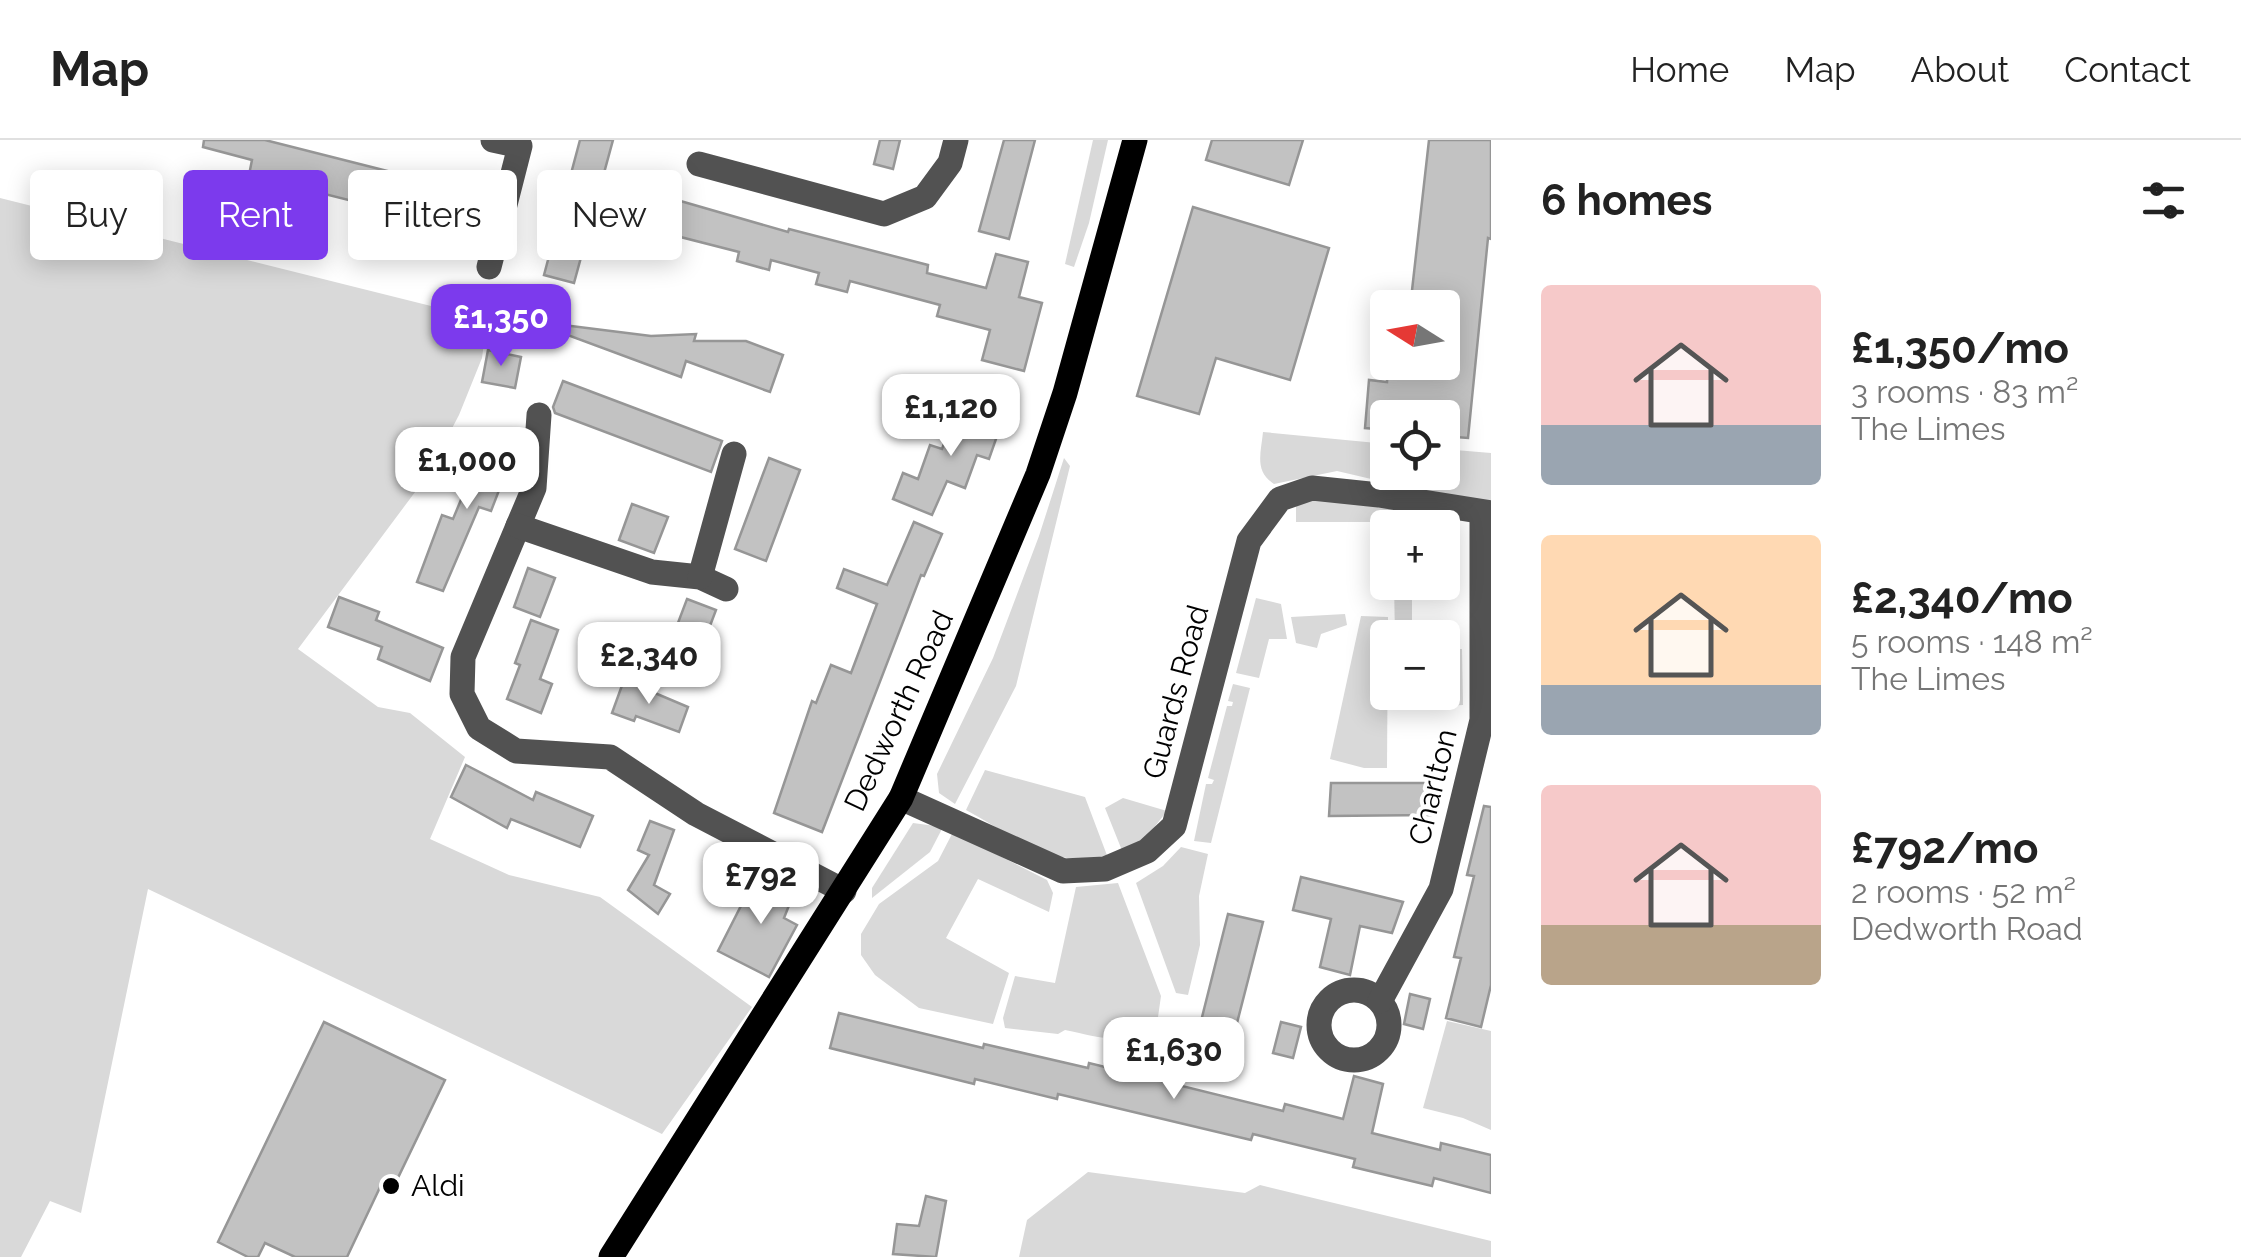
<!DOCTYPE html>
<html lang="en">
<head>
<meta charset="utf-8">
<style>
  :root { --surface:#fff; --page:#f6f6f6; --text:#222; --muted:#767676; --line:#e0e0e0; --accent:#7c3aed }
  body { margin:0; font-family:Raleway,sans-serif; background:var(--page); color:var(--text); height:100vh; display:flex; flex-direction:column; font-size:38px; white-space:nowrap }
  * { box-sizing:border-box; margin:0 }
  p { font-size:32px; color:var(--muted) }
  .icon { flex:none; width:55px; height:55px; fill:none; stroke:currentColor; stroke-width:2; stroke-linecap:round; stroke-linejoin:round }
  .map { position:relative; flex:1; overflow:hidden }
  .drawer { display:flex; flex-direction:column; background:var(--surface); width:750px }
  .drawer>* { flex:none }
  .hud { position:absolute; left:30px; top:30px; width:950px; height:90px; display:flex; gap:20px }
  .needle { width:65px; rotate:281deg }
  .buttons { position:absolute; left:1370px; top:150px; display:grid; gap:20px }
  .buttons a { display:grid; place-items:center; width:90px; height:90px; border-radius:10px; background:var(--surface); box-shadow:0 5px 25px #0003; font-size:50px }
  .price { position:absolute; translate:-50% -85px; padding:0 22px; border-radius:20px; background:#fff; color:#222; font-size:32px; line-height:65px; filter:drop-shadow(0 2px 5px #0008) }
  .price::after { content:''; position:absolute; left:50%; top:60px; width:30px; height:22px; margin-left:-15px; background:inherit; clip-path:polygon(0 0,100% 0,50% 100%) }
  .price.selected { background:var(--accent); color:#fff }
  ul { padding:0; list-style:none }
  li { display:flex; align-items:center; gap:30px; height:250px; padding:0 50px }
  li span { display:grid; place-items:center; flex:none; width:280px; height:200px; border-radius:10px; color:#555 }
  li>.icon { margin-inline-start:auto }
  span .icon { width:120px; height:120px; fill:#fffc; stroke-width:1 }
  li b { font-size:42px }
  h2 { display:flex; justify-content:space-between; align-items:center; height:120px; padding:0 50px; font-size:42px }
  .chip { padding:0 35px; border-radius:10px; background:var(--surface); box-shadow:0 5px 25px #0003; font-size:35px; line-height:90px }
  .chip.selected { background:var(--accent); color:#fff }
  header { display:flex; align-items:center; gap:60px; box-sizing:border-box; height:140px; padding:0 50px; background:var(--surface); border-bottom:2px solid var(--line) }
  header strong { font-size:48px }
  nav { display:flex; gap:55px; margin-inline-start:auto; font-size:35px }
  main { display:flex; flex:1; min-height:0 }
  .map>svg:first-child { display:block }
  .green { fill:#d9d9d9 }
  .building { fill:#c2c2c2; stroke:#969696; stroke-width:2.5 }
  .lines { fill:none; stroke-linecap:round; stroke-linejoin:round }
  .minor { stroke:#525252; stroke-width:25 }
  .major { stroke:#000; stroke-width:25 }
  .poi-dot { fill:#000; stroke:#fff; stroke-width:4 }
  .labels { text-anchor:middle; stroke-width:8; stroke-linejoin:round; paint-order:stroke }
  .street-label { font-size:30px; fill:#000; stroke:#fff }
  .poi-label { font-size:30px; fill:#000; stroke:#fff; text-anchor:start }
</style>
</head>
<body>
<header>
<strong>Map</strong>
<nav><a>Home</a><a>Map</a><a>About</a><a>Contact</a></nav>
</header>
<main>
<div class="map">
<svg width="1491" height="1117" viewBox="0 0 1491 1117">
  <rect width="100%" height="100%" fill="#fff"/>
  <g class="green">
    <polygon points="1093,0 1108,0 1089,83 1074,127 1065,124"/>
    <polygon points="0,58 487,180 482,218 459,275 427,336 298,509 378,567 410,573 465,617 430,699 509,735 600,757 752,867 662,994 148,749 81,1073 50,1061 21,1117 0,1117"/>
    <path d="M1263 292 1387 304 1388 332H1442L1443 309 1491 313V367L1337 331 1274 344C1254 331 1261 313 1263 292Z"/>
    <polygon points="1064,318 1070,326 1016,546 955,664 939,653 937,634 993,518 1039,396"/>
    <polygon points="1327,355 1396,370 1396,382 1296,382 1296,366"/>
    <polygon points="1394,443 1412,443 1412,497 1395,497"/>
    <polygon points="1256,458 1281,464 1287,499 1269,499 1259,538 1236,533"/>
    <polygon points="1345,474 1347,485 1321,494 1317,508 1296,503 1291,477"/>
    <polygon points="1361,476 1388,477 1387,628 1364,628 1330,619"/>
    <polygon points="1444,509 1462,509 1463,565 1444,566"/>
    <polygon points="1233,544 1250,548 1211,703 1194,701 1206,644 1212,644 1214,640 1208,638 1227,566 1232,566 1233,562 1228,561"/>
    <path d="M985 630 1085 657 1108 718C1052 728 1014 696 966 670Z"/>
    <polygon points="1123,658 1167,671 1145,699 1123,713 1105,668"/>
    <polygon points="913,683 943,687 930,712 872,758 872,748"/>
    <polygon points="953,692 1047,740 1053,753 1049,772 978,739 946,798 1009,833 993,884 919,868 875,835 861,815 861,794 879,764 938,721"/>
    <polygon points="1181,707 1208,714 1199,756 1200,805 1188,855 1176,853 1136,743 1163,726"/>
    <path d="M1118 743 1161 856 1158 877C1120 907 1109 899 1065 890L1058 894 1005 888 1003 878 1015 836 1055 843 1076 747Z"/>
    <polygon points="1447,881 1491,891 1491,990 1463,978 1423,968"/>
    <polygon points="1088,1032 1245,1053 1260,1045 1491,1101 1491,1117 1019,1117 1027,1080"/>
  </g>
  <g class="building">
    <polygon points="204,0 265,0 478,54 474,73 457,69 452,86 249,35 252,20 203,7"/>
    <polygon points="580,0 613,0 574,143 544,135"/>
    <polygon points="880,0 900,0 893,29 874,24"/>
    <polygon points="1004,0 1035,0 1009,99 979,91"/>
    <polygon points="1212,0 1303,0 1289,45 1206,20"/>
    <polygon points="1429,0 1491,0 1491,99 1488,98 1468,298 1442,296 1442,278 1388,278 1388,290 1365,288 1369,240 1387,242 1388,222 1442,222 1442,168 1410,168"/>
    <polygon points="670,58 788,92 789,89 928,125 927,133 986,148 996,114 1028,122 1019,157 1042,163 1024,231 982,220 990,190 937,176 940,165 850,141 847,152 816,144 819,133 771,120 769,130 737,121 739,112 661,92"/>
    <polygon points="1193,67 1329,108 1290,240 1216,218 1199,274 1137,256"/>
    <polygon points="563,185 651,196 696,194 694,201 746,201 783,215 770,252 686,221 681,237 562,193"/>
    <polygon points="488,210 521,217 515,248 482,242"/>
    <polygon points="563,241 722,301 711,332 555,273 553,267"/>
    <polygon points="959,263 1003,279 989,319 977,315 965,348 947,341 932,375 893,359 903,333 918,339 930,305 942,309"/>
    <polygon points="487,297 520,310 514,329 508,327 491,371 479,367 443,451 417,442 442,375 453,379"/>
    <polygon points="769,318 800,330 766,421 735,409"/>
    <polygon points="632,364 668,377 654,413 619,400"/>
    <polygon points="914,382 942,394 924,436 921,435 822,692 774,673 812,561 816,563 831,525 851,533 877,464 837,448 844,429 887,445"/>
    <polygon points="528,428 555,438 540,477 514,467"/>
    <polygon points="339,457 379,472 376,480 443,508 430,541 378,519 382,507 328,487"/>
    <polygon points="687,459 716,470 696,523 667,512"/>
    <polygon points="531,480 558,490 540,539 552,544 541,573 507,559 520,525 515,523"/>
    <polygon points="624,540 688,567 679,592 636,576 634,581 612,573"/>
    <polygon points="466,625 533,660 536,652 593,676 580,707 511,679 507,688 451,657"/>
    <polygon points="1331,643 1429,643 1431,675 1329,676"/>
    <polygon points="1484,666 1491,667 1491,845 1481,887 1446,878 1461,818 1454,817 1474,736 1467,735"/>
    <polygon points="650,681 674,690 654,745 670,754 658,774 628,750 649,715 638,710"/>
    <polygon points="760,733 796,748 784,778 797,785 769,837 718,811 745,758 749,760"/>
    <polygon points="1301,737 1403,762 1392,793 1360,786 1350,835 1320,827 1331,779 1293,770"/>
    <polygon points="1228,774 1263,782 1229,914 1195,905"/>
    <polygon points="1410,854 1430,859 1423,889 1404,884"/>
    <polygon points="839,873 983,908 984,904 1088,928 1089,923 1283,971 1285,964 1343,979 1354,936 1383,944 1372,993 1440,1010 1441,1003 1491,1015 1491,1053 1434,1038 1432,1046 1353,1027 1355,1019 1253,994 1251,1000 1058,954 1057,959 975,939 974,944 830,908"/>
    <polygon points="324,882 445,940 394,1046 383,1041 347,1117 295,1117 265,1103 258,1117 248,1117 218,1102"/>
    <polygon points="1281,882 1301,887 1293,918 1273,913"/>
    <polygon points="926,1056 946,1061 936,1117 893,1114 897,1084 919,1086"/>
  </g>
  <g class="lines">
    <g class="minor">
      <polyline points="699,24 884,74 925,57 950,23 956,0"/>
      <polyline points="489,127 520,6 493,0"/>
      <polyline points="539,275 534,348 463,517 462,554 479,588 516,611 610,617 696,674 844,751"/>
      <polyline points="518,386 652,432 700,437 726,449"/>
      <polyline points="700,437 734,314"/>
      <polyline points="901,658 1063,731 1105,729 1147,711 1174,686 1249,401 1280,359 1312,348 1379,355 1491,373"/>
      <circle cx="1354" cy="885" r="35"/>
      <polyline points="1380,861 1441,749 1482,580 1482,373"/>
    </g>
    <polyline class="major" points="611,1117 901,658 1038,334 1065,253 1135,0"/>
  </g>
  <circle class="poi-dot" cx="391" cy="1046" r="10"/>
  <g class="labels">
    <g class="street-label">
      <text transform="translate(1176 552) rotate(-75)" y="10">Guards Road</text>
      <text transform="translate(899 571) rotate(-65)" y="10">Dedworth Road</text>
      <text transform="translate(1433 647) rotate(-76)" y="10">Charlton</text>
    </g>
    <g class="poi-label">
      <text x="411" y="1056">Aldi</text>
    </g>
  </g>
</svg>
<div class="buttons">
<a><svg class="needle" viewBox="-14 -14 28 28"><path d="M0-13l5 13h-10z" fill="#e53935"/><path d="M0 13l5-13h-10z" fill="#767676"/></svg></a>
<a><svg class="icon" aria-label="locate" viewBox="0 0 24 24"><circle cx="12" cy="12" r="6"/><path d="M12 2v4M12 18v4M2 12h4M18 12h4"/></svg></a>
<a>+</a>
<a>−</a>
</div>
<b class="price selected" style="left:501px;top:229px">£1,350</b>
<b class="price" style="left:951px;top:319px">£1,120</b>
<b class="price" style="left:467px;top:372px">£1,000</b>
<b class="price" style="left:649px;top:567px">£2,340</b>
<b class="price" style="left:761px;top:787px">£792</b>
<b class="price" style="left:1174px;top:962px">£1,630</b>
<div class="hud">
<a class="chip">Buy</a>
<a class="chip selected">Rent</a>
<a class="chip">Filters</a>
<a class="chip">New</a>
</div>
</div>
<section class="drawer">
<h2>6 homes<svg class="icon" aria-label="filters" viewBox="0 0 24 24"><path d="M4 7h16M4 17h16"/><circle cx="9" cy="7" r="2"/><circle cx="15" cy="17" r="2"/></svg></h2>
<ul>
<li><span style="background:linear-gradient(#f6c9c9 70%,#9aa5b1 0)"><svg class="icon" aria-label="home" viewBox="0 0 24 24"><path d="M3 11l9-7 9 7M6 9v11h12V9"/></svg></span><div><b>£1,350/mo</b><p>3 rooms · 83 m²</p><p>The Limes</p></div></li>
<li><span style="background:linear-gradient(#ffd9b3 75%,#9aa5b1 0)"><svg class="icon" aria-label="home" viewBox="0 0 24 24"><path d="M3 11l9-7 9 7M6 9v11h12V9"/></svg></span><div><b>£2,340/mo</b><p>5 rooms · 148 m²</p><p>The Limes</p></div></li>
<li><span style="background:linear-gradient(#f6c9c9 70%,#b9a48a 0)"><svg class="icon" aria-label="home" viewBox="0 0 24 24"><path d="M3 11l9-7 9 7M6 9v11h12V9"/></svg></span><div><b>£792/mo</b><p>2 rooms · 52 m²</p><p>Dedworth Road</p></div></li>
</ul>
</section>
</main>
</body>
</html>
